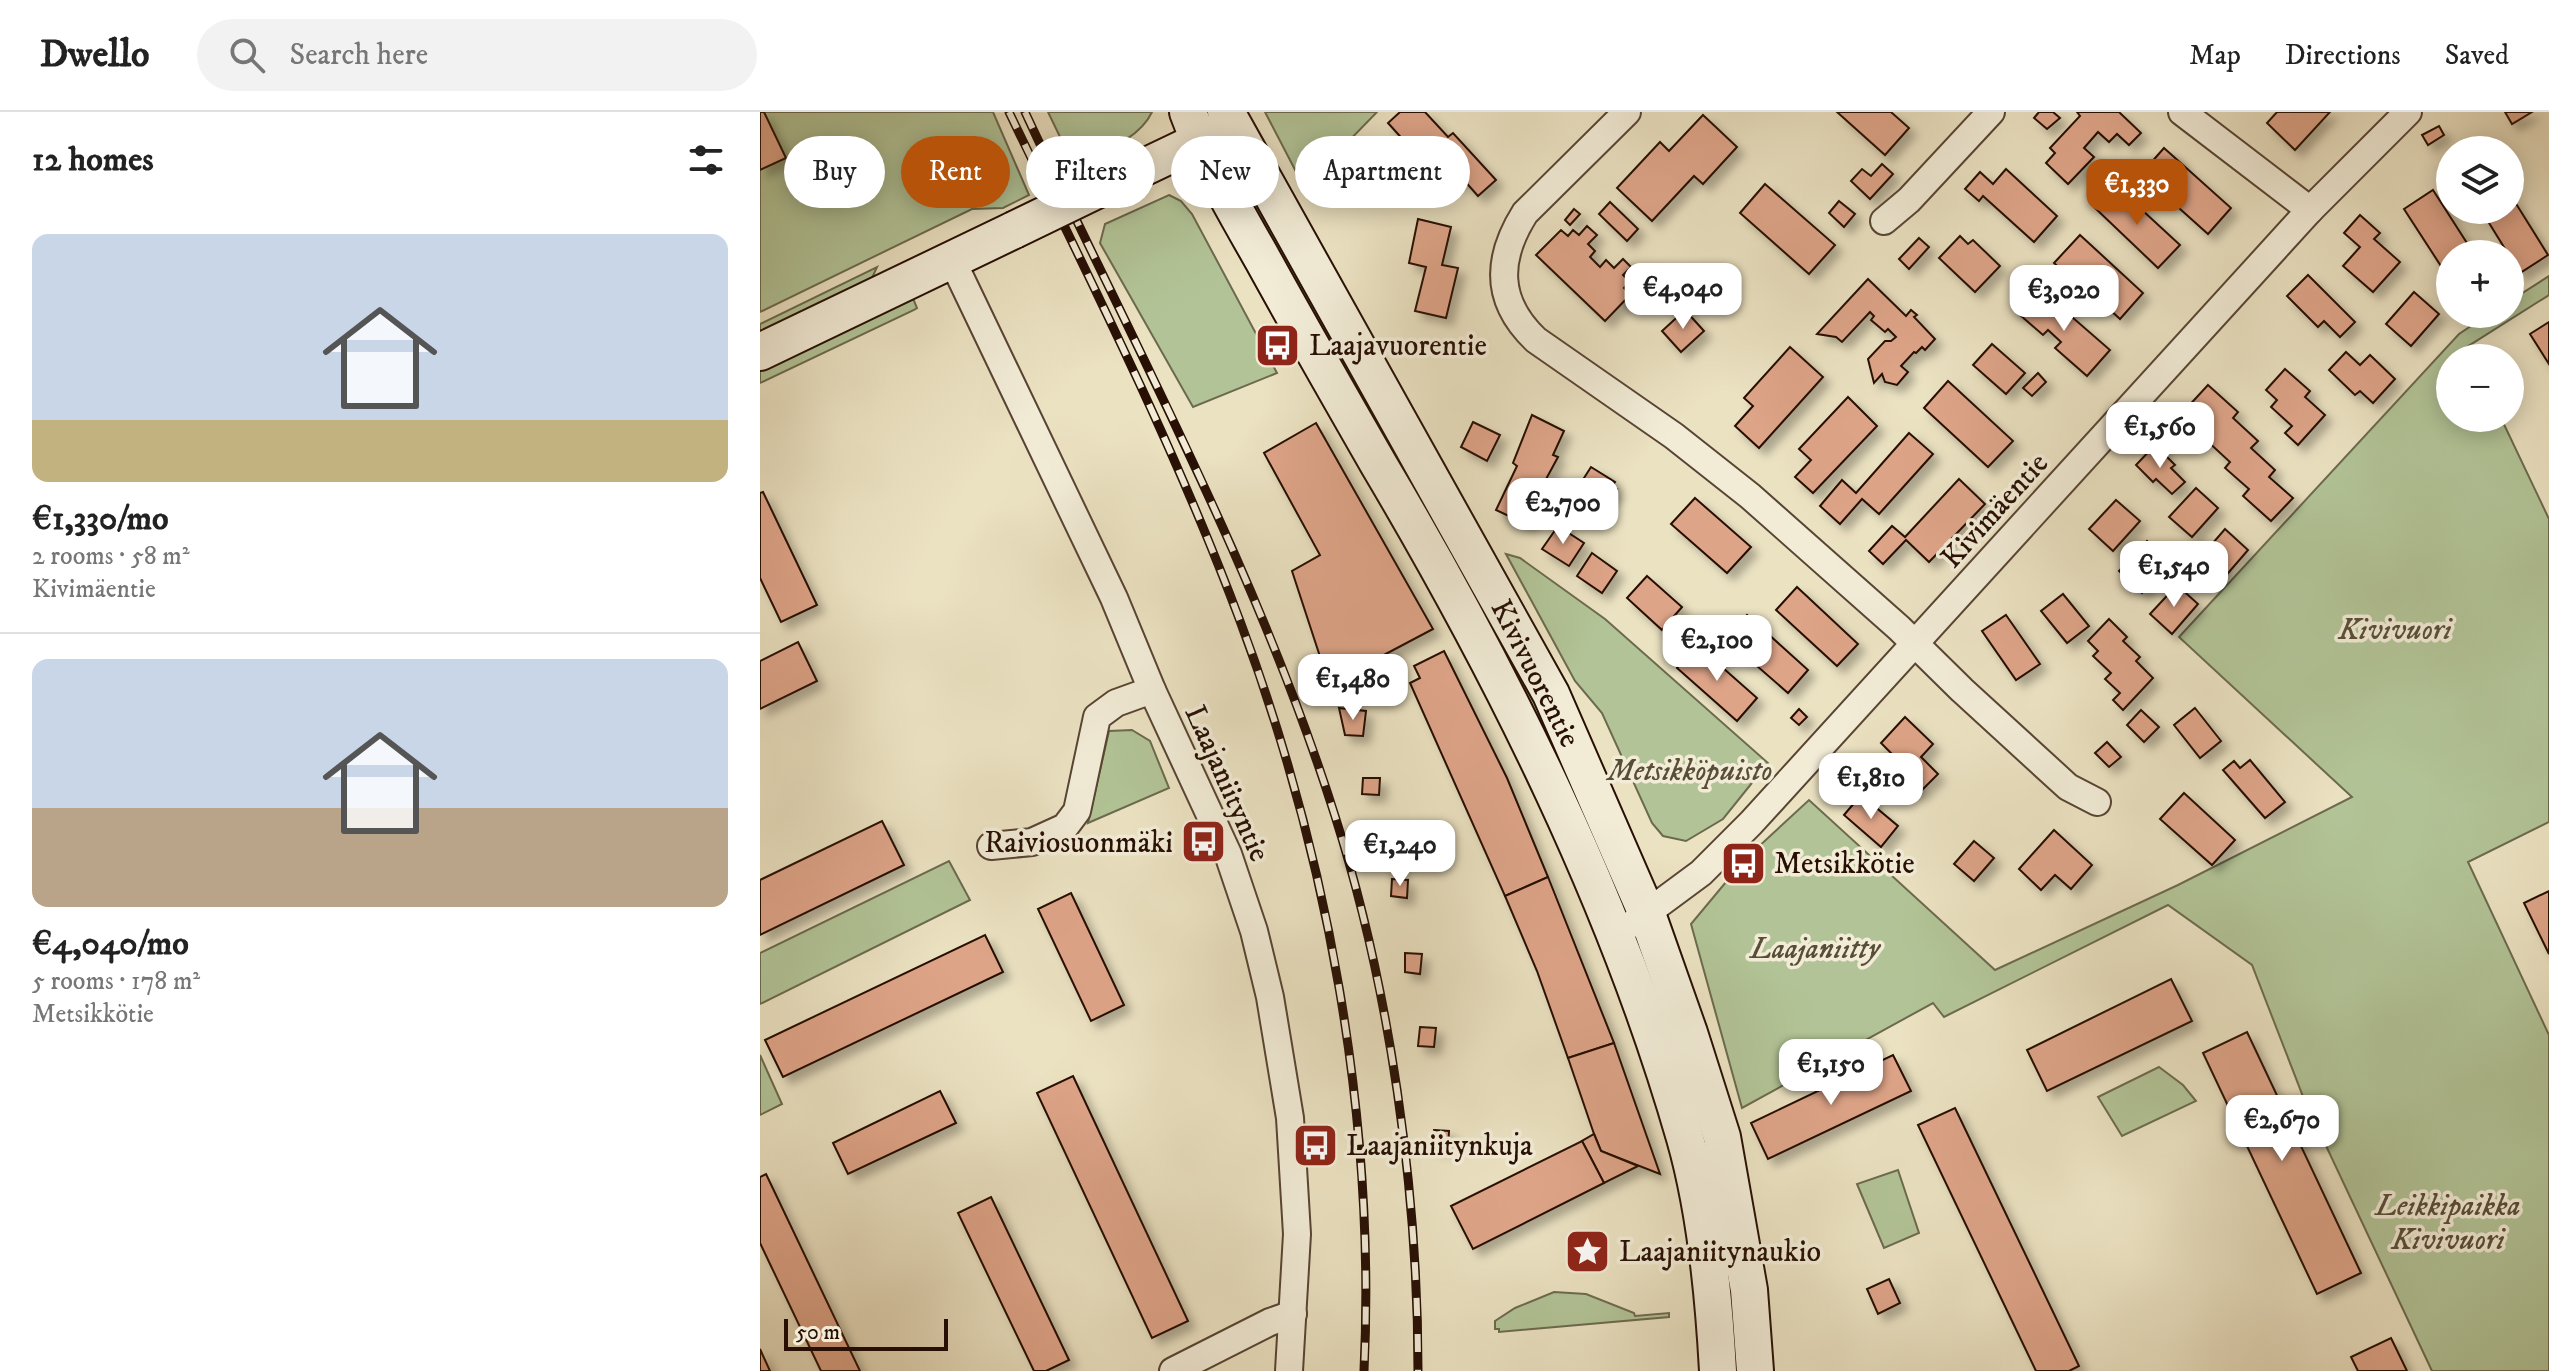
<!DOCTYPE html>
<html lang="en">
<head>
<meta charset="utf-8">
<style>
  :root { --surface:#fff; --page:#f2f2f2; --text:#222; --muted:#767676; --line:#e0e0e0; --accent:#b45309 }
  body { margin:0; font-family:"IM FELL DW Pica",serif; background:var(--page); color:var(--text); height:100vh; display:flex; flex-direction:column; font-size:30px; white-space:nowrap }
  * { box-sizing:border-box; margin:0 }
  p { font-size:26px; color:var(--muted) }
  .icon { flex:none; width:44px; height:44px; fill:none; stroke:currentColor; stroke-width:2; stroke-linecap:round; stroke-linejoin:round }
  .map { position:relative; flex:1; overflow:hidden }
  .details { display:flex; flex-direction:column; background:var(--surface); width:760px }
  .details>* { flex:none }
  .banner { position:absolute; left:24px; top:24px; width:760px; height:72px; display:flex; gap:16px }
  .buttons { position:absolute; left:1676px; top:24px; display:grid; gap:16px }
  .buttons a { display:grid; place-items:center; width:88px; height:88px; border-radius:50%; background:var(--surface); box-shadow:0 4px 20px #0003; font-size:40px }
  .scale { position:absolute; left:24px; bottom:20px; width:164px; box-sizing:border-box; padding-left:8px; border:4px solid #270f04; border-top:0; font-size:22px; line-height:28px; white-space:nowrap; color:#270f04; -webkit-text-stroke:6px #f2ecd7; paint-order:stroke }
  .price { position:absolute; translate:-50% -68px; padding:0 18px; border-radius:16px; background:#fff; color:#222; font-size:26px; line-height:52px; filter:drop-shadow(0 2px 4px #0008) }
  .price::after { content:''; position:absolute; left:50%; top:48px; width:24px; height:18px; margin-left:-12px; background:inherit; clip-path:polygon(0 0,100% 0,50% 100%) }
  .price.on { background:var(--accent); color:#fff }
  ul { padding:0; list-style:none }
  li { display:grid; align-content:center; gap:16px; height:424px; padding:0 32px }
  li+li { border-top:2px solid var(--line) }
  li span { display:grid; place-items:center; height:248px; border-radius:16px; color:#555 }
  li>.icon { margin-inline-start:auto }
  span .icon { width:144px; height:144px; fill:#fffc; stroke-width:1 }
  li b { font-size:34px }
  h2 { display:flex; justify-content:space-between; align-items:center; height:96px; padding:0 32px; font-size:34px }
  .chip { padding:0 28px; border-radius:36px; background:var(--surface); box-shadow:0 4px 20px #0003; font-size:28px; line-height:72px }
  .chip.on { background:var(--accent); color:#fff }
  header { display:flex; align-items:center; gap:48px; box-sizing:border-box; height:112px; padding:0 40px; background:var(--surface); border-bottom:2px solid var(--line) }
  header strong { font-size:38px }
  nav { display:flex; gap:44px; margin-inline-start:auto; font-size:28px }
  .search { width:560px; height:72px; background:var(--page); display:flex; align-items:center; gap:20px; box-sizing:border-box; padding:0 28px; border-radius:44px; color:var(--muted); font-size:30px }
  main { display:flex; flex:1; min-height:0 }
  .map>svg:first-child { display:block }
  .green { fill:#b2c497; stroke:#6c6a4e; stroke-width:2 }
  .building { fill:#dea488; stroke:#270f04; stroke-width:2; filter:url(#shadow) }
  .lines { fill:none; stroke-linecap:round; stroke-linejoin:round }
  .street-casing { stroke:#584434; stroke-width:30 }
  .secondary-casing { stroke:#270f04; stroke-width:40 }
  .street { stroke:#f2ecd7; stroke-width:26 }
  .secondary { stroke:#f2ecd7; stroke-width:36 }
  .rail-casing { stroke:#270f04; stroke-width:9 }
  .rail { stroke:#f2ecd7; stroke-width:6; stroke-dasharray:18; stroke-linecap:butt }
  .secondary-bridge-casing { stroke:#270f04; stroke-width:40; stroke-linecap:butt }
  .secondary-bridge { stroke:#f2ecd7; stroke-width:36 }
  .labels { text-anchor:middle; stroke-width:7; stroke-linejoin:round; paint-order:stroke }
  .poi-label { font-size:30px; fill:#270f04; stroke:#f2ecd7; text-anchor:start }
  .street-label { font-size:30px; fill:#270f04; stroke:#f2ecd7 }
  .park-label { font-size:30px; font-style:italic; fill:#584e37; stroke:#f2ecd7 }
</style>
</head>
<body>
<header>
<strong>Dwello</strong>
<div class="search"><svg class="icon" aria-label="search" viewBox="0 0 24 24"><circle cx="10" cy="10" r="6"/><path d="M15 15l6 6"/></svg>Search here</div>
<nav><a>Map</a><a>Directions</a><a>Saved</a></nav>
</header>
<main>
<section class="details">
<h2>12 homes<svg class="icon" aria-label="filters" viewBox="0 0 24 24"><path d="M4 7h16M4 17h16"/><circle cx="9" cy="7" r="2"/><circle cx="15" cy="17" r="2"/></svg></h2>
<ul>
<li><span style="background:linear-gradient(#c9d6e8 75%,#c2b280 0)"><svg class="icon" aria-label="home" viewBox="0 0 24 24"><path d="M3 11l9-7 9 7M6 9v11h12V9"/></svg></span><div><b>€1,330/mo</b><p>2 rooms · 58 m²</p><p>Kivimäentie</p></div></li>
<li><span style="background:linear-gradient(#c9d6e8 60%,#b9a48a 0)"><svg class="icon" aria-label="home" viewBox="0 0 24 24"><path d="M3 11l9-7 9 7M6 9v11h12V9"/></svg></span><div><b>€4,040/mo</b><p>5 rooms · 178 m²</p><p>Metsikkötie</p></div></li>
</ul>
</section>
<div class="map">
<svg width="1789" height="1259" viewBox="0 0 1789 1259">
  <defs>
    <filter id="shadow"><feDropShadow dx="7" dy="7" stdDeviation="4" flood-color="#0004"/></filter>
  </defs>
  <rect width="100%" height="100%" fill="#ebe2c2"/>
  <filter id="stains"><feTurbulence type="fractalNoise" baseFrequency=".0025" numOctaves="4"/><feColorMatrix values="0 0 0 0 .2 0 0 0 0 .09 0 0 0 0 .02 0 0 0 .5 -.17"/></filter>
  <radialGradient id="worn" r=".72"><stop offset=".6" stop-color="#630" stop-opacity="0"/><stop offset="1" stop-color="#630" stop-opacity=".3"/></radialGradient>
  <g class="green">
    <polygon points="0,0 233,0 269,83 243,96 212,97 0,200"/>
    <path d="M288 0H392C379 28 340 41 314 54Z"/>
    <polygon points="505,0 617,0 544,75"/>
    <polygon points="495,76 695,433 682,439 480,83"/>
    <polygon points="409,83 421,89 432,102 517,261 433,295 340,131 345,112"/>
    <polygon points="117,155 112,166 0,221 0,212"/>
    <path d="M1789 164V183L1707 235 1712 246H1690V306H1741L1789 407V710L1708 750 1789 923V1259H1672L1544 987 1492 853 1408 793 1184 905 1173 891 982 996 931 812 971 764C984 762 992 749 996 737L1049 688 1235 858 1418 773 1592 685 1419 525 1699 222 1729 202H1750V189Z"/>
    <polygon points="152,184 157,196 154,198 0,271 0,257"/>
    <polygon points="746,442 760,446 845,507 1008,651 963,707 926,729 903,724 892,711 842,601 815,569"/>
    <polygon points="739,521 779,588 860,784 856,786 732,525"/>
    <polygon points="372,618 390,629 409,676 328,711 349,619"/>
    <polygon points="189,749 210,788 0,892 0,841"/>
    <polygon points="0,943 22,992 0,1003"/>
    <polygon points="1399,955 1423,973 1436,989 1362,1024 1338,985"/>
    <polygon points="1138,1058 1159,1121 1124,1136 1097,1072"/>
    <polygon points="794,1180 826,1182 874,1201 875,1204 909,1201 909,1205 739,1220 739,1217 735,1217 735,1209 755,1196"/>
  </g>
  <g class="building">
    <polygon points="0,0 4,0 26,46 0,58"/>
    <polygon points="640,0 665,0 688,25 693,21 736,68 718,84 702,66 694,73 661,37 656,42 628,11"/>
    <polygon points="1077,0 1131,0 1149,16 1125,43"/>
    <polygon points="1279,0 1293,0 1300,6 1287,17 1274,6"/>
    <polygon points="1317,0 1359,0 1381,21 1369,33 1357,22 1349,30 1338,20 1324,36 1334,45 1308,72 1286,51 1295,41 1290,36 1320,4"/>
    <polygon points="1517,0 1570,0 1535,38 1507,11"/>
    <polygon points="1745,0 1772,0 1752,12"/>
    <polygon points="943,3 977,35 943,72 934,64 892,109 857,76 900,30 909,39"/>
    <polygon points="1679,14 1684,23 1668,33 1662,23"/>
    <polygon points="1404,36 1471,96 1448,122 1381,62"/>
    <polygon points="1122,52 1133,62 1110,87 1091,69 1102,57 1111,64"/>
    <polygon points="1246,57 1297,104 1274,130 1223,84 1219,89 1205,77 1220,60 1233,72"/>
    <polygon points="1005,72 1075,133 1049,162 980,101"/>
    <polygon points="1356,74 1420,133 1398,156 1335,96"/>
    <polygon points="1673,78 1714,142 1690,142 1690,168 1644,97"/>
    <polygon points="1750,82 1788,143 1760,161 1721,98 1750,98"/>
    <polygon points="1079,89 1095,102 1084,115 1069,101"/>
    <polygon points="850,90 878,117 867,129 839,102"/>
    <polygon points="814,97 820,102 810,113 805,108"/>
    <polygon points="1600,103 1620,121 1614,127 1640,150 1613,180 1583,154 1600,135 1584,121"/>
    <polygon points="658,107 691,115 682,153 698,156 686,206 655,199 666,155 649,151"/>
    <polygon points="827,114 837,123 828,132 835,139 830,145 840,155 846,148 854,156 863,147 871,155 863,163 870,170 864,176 871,182 845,209 776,143 801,118 808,124 813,118 819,123"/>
    <polygon points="1320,123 1383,181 1360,207 1348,196 1345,198 1294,151"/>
    <polygon points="1200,124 1208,132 1213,128 1240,154 1215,180 1179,146"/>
    <polygon points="1159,126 1169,135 1149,157 1139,147"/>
    <polygon points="1548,163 1595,210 1580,225 1564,209 1558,215 1527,184"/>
    <polygon points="1108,167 1146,204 1151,198 1157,203 1154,205 1175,227 1165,238 1162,235 1156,241 1154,240 1141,254 1148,260 1137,273 1125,270 1122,262 1114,271 1108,247 1125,229 1131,229 1136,225 1128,217 1125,220 1111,208 1114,204 1110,200 1082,230 1076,225 1057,222"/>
    <polygon points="1270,178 1299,203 1304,198 1350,238 1327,264 1295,236 1301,230 1288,218 1283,223 1253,197"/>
    <polygon points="1654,180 1679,202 1651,234 1626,212"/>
    <polygon points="925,198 944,219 921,240 902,219"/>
    <polygon points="1789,210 1789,252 1770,222"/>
    <polygon points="1232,232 1265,261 1246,282 1213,253"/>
    <polygon points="1030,235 1063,265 999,336 975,314 993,294 984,286"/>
    <polygon points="1586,240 1600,253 1610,243 1635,267 1613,291 1600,279 1595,283 1569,258"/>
    <polygon points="1525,257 1550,279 1545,285 1565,303 1538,333 1525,321 1532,314 1511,295 1517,288 1506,278"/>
    <polygon points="1278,261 1286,270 1272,284 1263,276"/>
    <polygon points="1188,269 1253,329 1228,355 1164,296"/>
    <polygon points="1448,273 1478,300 1473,306 1498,329 1491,336 1515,358 1509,365 1533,386 1511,409 1483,384 1489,377 1465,356 1470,350 1445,327 1449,322 1424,299"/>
    <polygon points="1088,285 1117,314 1053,381 1035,365 1051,348 1039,337"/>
    <polygon points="772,303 804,319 793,343 798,345 785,369 789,372 768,413 736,398 757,354 753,351"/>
    <polygon points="713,310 740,323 727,349 701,335"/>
    <polygon points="556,311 673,517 569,572 532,459 560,443 504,341"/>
    <polygon points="1149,321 1173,342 1119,402 1102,387 1080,412 1060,394 1082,368 1096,381"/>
    <polygon points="1395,333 1415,353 1411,356 1425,370 1412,382 1396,367 1393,370 1376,353"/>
    <polygon points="831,355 855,370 852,374 857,377 851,386 845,382 837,395 815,380"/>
    <polygon points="1199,367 1225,392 1169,450 1146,428 1123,452 1109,439 1132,414 1145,425"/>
    <polygon points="1436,376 1458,396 1432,425 1409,405"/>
    <polygon points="3,380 57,493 21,510 0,466 0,381"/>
    <polygon points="935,386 991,435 967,461 911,412"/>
    <polygon points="1356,388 1380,409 1353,439 1329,417"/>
    <polygon points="798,414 824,431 809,454 782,437"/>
    <polygon points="1465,417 1488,438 1463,467 1440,446"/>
    <polygon points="1387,429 1410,451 1382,481 1359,459"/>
    <polygon points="832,441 857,459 842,481 817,464"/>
    <polygon points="887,464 922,495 902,518 867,486"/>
    <polygon points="1417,473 1438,492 1412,522 1390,502"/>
    <polygon points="1037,475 1098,532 1077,554 1016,498"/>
    <polygon points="1303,482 1329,514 1307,531 1281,499"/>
    <polygon points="987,503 1048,558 1028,581 966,527"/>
    <polygon points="1246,503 1280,552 1256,568 1222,519"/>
    <polygon points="1349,507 1367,525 1363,529 1380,545 1376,549 1393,566 1363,598 1353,588 1360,581 1345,567 1351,561 1333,544 1338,539 1328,529"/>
    <polygon points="918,513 937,531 923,546 904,527"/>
    <polygon points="38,530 57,569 0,597 0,549"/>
    <polygon points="937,533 997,586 977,609 917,556"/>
    <polygon points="684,539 747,666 788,765 745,784 650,571 660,566 654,554"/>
    <polygon points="579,596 606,599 603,624 585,623"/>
    <polygon points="1435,596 1461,629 1440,646 1414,613"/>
    <polygon points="1039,597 1047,605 1039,613 1031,606"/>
    <polygon points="1381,598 1399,615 1384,630 1367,613"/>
    <polygon points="1145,605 1173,632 1161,645 1178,662 1158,682 1129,654 1136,646 1121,631"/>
    <polygon points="1347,630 1361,645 1349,655 1335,641"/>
    <polygon points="1490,648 1525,690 1505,706 1463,658 1474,649 1480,656"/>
    <polygon points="603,666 620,666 619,683 602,682"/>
    <polygon points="1424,681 1475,728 1452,753 1400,707"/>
    <polygon points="1101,683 1138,714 1121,735 1084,703"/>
    <polygon points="122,709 144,753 0,823 0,768"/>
    <polygon points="1294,718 1332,753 1311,777 1295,763 1281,778 1259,757"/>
    <polygon points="618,722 634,724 632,741 616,741"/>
    <polygon points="1214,729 1234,746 1214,769 1194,752"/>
    <polygon points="788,765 854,931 808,946 777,859 745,784"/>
    <polygon points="632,767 648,768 647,786 631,784"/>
    <polygon points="1789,779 1789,842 1764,791"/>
    <polygon points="311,781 364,893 331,909 278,797"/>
    <polygon points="225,823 243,860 23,965 5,928"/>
    <polygon points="645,841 662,842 660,862 645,860"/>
    <polygon points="1411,867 1432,909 1287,979 1267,938"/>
    <polygon points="660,915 676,916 674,935 658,934"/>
    <polygon points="1487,920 1601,1161 1557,1182 1443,941"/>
    <polygon points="854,931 900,1062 841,1039 834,1022 808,946"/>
    <polygon points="1133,943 1151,979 1008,1047 991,1011"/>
    <polygon points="313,964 428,1209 392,1226 277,981"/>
    <polygon points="180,979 196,1011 88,1062 73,1031"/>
    <polygon points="1195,996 1319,1254 1309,1259 1276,1259 1158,1013"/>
    <polygon points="674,1018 689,1019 688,1036 673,1034"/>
    <polygon points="834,1022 841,1039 878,1054 844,1071 822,1029"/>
    <polygon points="822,1029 844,1071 713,1137 691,1094"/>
    <polygon points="6,1062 100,1259 61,1259 0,1131 0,1065"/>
    <polygon points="231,1085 309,1248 286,1259 274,1259 198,1101"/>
    <polygon points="1129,1167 1140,1191 1118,1202 1107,1177"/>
    <polygon points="1631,1226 1647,1259 1598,1259 1591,1245"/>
    <polygon points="0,1237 10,1259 0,1259"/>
  </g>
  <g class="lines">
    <defs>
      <g id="street">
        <path d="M867 0 765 101C736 147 735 189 776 228L914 324 990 384 1139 516 1202 578 1308 675 1337 690"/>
        <polyline points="1422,0 1550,98"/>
        <polyline points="1124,109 1149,88 1231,0"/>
        <polyline points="192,148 354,486 392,578 468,742 494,819 510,885 530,1006 537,1122 529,1259"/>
        <polyline points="231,734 272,730 305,715 317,699 337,605 356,591 392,578"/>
        <polyline points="872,812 941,761 991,711 1550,98 1648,0"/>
        <polyline points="413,1259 510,1210 533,1202"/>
      </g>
      <g id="secondary">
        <path d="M428 0C447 52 476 100 503 148 541 217 580 285 619 353 744 564 857 790 925 1026 946 1099 954 1184 958 1259"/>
        <polyline points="466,0 791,582 887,802 929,921 962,1025 989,1178 995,1259"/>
        <polyline points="349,72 460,19"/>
        <polyline points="0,240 254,118"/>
      </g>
    </defs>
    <use href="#street" class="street-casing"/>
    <use href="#secondary" class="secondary-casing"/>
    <use href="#street" class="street"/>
    <use href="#secondary" class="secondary"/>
    <defs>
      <g id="rail">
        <path d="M249 0C330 168 415 335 480 509 568 743 616 1009 604 1259"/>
        <path d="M265 0C373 232 498 460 575 704 630 877 658 1078 658 1259"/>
      </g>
    </defs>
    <use href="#rail" class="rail-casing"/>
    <use href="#rail" class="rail"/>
    <defs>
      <polyline id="secondary-bridge" points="254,118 349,72"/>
    </defs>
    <use href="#secondary-bridge" class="secondary-bridge-casing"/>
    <use href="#secondary-bridge" class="secondary-bridge"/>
  </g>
  <defs>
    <symbol id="bus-square" viewBox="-11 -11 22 22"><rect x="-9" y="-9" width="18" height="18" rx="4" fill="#8f2418" stroke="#f2ecd7"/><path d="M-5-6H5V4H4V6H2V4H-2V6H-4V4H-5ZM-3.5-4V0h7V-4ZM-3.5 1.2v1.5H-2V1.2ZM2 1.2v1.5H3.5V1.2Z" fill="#fff"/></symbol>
    <symbol id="sight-square" viewBox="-11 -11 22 22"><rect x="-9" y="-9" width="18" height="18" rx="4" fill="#8f2418" stroke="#f2ecd7"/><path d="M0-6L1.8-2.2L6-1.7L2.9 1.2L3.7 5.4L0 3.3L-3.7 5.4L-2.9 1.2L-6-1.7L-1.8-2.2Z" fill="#fff"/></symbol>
  </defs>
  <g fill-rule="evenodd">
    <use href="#bus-square" x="492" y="208" width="51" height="51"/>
    <use href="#bus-square" x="418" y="704" width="51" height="51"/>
    <use href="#bus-square" x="958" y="726" width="51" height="51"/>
    <use href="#bus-square" x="530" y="1008" width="51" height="51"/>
    <use href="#sight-square" x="802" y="1114" width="51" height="51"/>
  </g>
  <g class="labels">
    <g class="poi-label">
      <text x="549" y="243">Laajavuorentie</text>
      <text x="413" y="740" text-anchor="end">Raiviosuonmäki</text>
      <text x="1014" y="761">Metsikkötie</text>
      <text x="586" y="1043">Laajaniitynkuja</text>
      <text x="859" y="1149">Laajaniitynaukio</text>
    </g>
    <g class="street-label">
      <text transform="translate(1234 398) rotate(-48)" y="10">Kivimäentie</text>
      <text transform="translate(776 561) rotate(63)" y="10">Kivivuorentie</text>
      <text transform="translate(468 671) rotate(66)" y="10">Laajaniityntie</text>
    </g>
    <g class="park-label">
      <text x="1635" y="527">Kivivuori</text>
      <text x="930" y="668">Metsikköpuisto</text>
      <text x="1055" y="846">Laajaniitty</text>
      <text x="1688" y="1103">Leikkipaikka<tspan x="1688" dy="34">Kivivuori</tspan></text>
    </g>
  </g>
  <rect width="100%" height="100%" filter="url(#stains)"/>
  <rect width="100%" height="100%" fill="url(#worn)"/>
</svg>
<div class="buttons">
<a><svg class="icon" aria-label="layers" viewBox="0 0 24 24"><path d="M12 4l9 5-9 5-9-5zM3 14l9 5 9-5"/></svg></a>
<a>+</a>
<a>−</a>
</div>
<div class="scale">50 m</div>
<b class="price on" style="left:1377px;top:115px">€1,330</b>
<b class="price" style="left:923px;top:219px">€4,040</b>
<b class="price" style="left:1304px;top:221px">€3,020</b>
<b class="price" style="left:1400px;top:358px">€1,560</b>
<b class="price" style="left:803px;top:434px">€2,700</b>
<b class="price" style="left:1414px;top:497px">€1,540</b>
<b class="price" style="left:957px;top:571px">€2,100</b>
<b class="price" style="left:593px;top:610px">€1,480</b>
<b class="price" style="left:1111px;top:709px">€1,810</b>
<b class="price" style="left:640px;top:776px">€1,240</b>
<b class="price" style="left:1071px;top:995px">€1,150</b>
<b class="price" style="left:1522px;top:1051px">€2,670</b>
<div class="banner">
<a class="chip">Buy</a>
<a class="chip on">Rent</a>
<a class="chip">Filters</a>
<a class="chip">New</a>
<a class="chip">Apartment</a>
</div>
</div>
</main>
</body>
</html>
